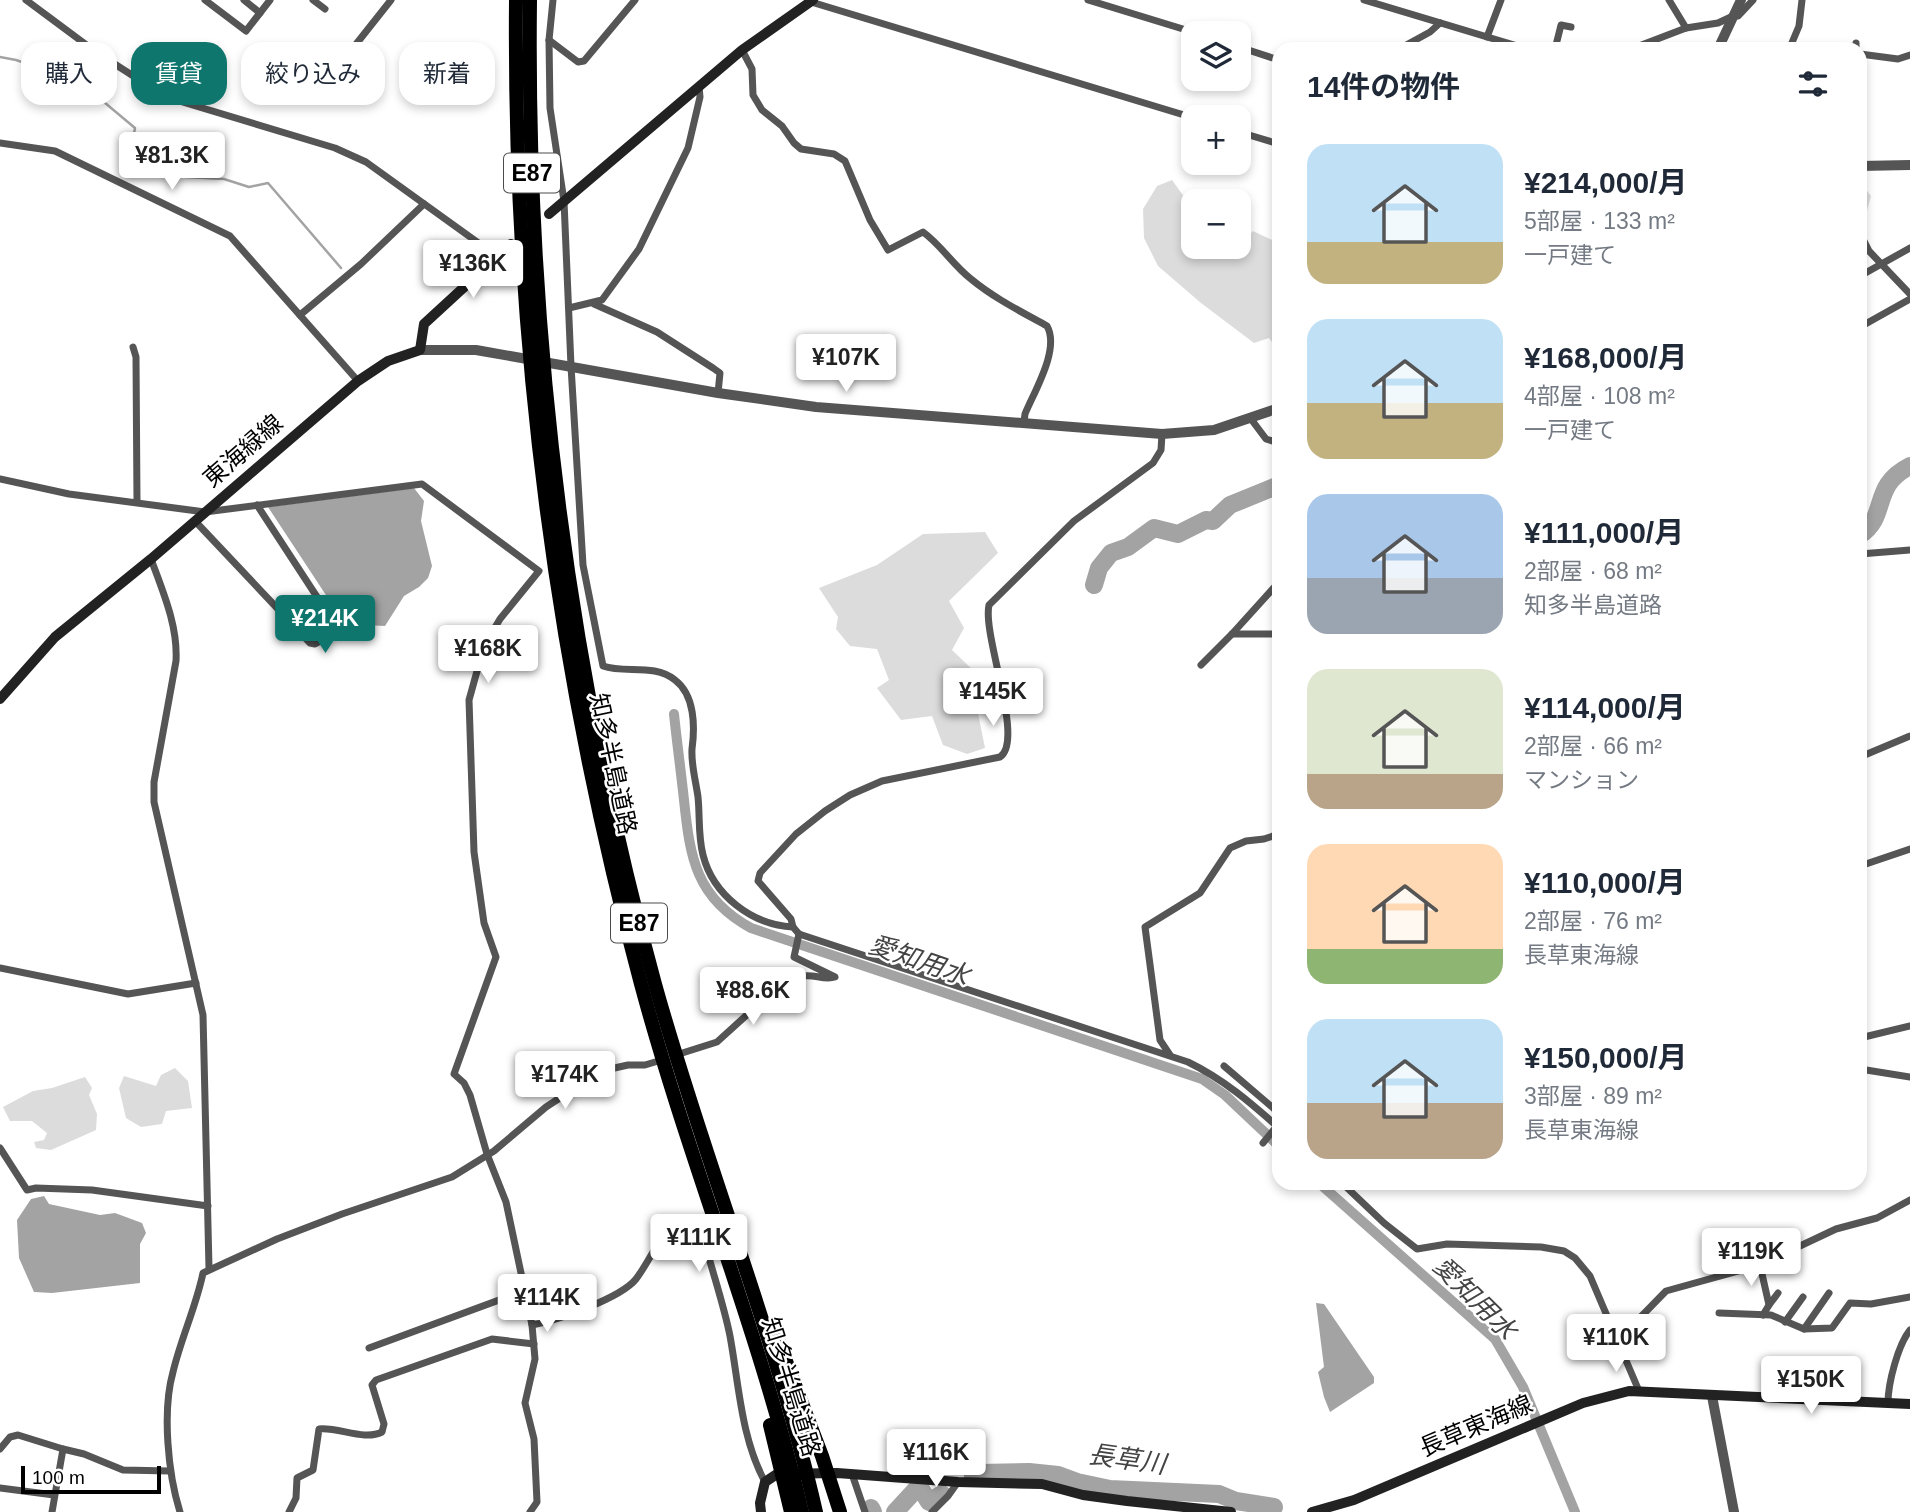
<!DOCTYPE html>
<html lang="ja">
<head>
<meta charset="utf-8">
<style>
  :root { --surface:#fff; --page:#f6f6f7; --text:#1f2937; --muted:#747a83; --accent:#0f766e }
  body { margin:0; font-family:Helvetica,"Noto Sans JP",sans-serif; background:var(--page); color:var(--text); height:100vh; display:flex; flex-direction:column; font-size:26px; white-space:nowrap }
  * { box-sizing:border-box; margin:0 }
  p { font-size:23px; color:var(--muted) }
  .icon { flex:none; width:38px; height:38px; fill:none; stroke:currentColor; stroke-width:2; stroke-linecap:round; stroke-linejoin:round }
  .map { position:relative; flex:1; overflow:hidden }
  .details { position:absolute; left:1272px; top:42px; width:595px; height:1148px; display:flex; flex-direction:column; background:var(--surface); border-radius:21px; box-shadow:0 4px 10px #0003 }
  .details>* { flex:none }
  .guide { position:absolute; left:21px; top:42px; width:665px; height:63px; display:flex; gap:14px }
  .tools { position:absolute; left:1181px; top:21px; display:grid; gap:14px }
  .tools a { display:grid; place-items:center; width:70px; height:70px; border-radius:14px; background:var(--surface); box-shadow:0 4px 10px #0003; font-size:35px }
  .scale { position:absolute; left:21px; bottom:18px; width:140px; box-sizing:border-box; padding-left:7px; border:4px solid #000; border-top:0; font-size:19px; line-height:24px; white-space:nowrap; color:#000; -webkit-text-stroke:5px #fff; paint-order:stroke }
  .price { position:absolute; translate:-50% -60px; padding:0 16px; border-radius:7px; background:#fff; color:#222; font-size:23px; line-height:46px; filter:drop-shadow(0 2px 4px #0008) }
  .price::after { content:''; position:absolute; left:50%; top:42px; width:21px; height:16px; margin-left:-10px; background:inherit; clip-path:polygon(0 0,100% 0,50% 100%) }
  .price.active { background:var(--accent); color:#fff }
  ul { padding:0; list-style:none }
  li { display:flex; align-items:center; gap:21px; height:175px; padding:0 35px }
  li span { display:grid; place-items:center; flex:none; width:196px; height:140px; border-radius:21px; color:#555 }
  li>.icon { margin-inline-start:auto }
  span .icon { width:84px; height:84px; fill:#fffc; stroke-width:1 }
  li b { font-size:30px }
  h2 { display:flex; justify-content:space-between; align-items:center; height:84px; padding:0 35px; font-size:30px }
  .tag { padding:0 24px; border-radius:21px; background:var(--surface); box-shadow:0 4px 10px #0003; font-size:24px; line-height:63px }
  .tag.active { background:var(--accent); color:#fff }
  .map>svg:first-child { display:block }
  .green { fill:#dcdcdc }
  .water { fill:#a3a3a3 }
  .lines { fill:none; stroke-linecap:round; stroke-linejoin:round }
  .stream { stroke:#a3a3a3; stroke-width:2.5 }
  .canal { stroke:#a3a3a3; stroke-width:10 }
  .river { stroke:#a3a3a3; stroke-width:18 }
  .minor { stroke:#555; stroke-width:7 }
  .tertiary { stroke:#555; stroke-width:10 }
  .secondary { stroke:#222; stroke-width:10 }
  .motorway { stroke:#000; stroke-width:14 }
  .labels { text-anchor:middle; stroke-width:5; stroke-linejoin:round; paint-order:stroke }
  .shield { fill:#fff; stroke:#4c4c4c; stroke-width:2 }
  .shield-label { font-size:23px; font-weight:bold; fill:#000 }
  .street-label { font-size:24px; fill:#000; stroke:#fff }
  .water-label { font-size:26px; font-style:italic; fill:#444; stroke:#fff }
</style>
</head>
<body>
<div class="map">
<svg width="1910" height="1512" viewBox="0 0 1910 1512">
  <rect width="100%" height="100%" fill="#fff"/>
  <g class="green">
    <polygon points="1172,180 1193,209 1194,247 1239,247 1253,231 1274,241 1279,232 1279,352 1269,338 1254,343 1201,303 1158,266 1144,238 1143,209 1157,186"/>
    <polygon points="1861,183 1871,196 1860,237 1860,185"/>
    <polygon points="985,532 998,553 949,601 964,628 952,650 976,673 974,693 985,748 967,754 943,745 932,716 901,720 877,688 889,680 877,649 850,646 836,629 838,617 819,588 877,565 923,534"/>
    <polygon points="175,1068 188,1081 192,1108 166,1111 162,1124 141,1127 126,1118 119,1088 124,1076 156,1086 161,1075"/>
    <polygon points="85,1077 92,1088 89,1095 97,1114 96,1130 51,1150 36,1148 34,1142 44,1140 47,1133 32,1121 10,1121 3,1107 33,1091 52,1088"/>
  </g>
  <g class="water">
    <polygon points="414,488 424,501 421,521 432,566 428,578 419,587 404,596 385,626 345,624 268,507"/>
    <polygon points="44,1196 49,1204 100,1215 115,1213 142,1223 146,1233 140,1244 140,1283 52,1293 34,1292 19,1258 17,1220 31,1199"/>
    <polygon points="1316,1303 1324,1304 1374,1377 1374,1383 1330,1412 1324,1397 1318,1372 1324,1367"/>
  </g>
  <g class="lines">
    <polyline class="stream" points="0,57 16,60 80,82 135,128 133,139 162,154 186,177 224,179 249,187 268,183 341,268"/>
    <g class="canal">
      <path d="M674 714C677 743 681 772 684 800 690 858 696 898 751 928L1202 1079 1225 1095 1279 1146"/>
      <polyline points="1319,1183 1495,1339 1523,1387 1575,1512"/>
    </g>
    <g class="river">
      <path d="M1860 535C1889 516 1870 486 1910 466"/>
      <polyline points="1094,585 1099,568 1111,553 1128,547 1154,528 1178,534 1206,520 1213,521 1230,505 1279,485"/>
      <polyline points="973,1476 979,1473 1029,1472 1058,1475 1077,1482 1110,1489 1219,1494 1236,1501 1274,1507"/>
      <polyline points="871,1508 873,1512"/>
      <polyline points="895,1512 919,1486 929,1502 942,1494"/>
    </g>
    <g class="minor">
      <polyline points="26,0 96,52 166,97 335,148 366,162 498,257"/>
      <polyline points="205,0 246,31 270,0"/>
      <polyline points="244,0 260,13"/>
      <polyline points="313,0 325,9"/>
      <path d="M553 0 549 40 550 108 564 201 571 366 583 565 603 666C625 674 654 663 675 680 695 695 695 727 692 749 691 765 696 782 698 797 700 816 698 836 703 855 713 895 752 925 793 927"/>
      <polyline points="1088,0 1196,33"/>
      <polyline points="1364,0 1527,49"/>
      <polyline points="1669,0 1686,28"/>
      <polyline points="1802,0 1799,26 1791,45 1824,49"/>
      <polyline points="811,2 1194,118"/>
      <polyline points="1487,37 1501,0"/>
      <polyline points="549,40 578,62 584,61 635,0"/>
      <polyline points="1856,43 1856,49"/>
      <polyline points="1239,47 1279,60"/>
      <polyline points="1399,49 1430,32 1440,23"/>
      <polyline points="1555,49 1561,25 1571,27"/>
      <polyline points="1631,49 1686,28 1718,23 1733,16 1738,16 1753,0"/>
      <path d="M742 50 752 69 753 95 762 110 782 126 794 143 801 149 834 154 845 161 870 220 888 250 923 232C941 245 953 265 971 279 994 298 1020 311 1047 326 1060 349 1035 390 1025 414L1024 422"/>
      <polyline points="1860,54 1898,59 1910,55"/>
      <polyline points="334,72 391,0"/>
      <polyline points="1239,132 1279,144"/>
      <polyline points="0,143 55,151 230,236 358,381"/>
      <polyline points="1860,143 1863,166"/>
      <polyline points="1860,233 1869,251 1910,294"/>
      <polyline points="1860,276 1910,248"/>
      <polyline points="594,304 657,332 713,368 720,373 718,393"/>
      <polyline points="569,308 602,300 639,249 688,148 700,97 699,86"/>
      <polyline points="300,315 361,264 424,204"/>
      <polyline points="1860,327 1910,299"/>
      <polyline points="133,347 136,357 137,502"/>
      <polyline points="1251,419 1266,439 1279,443"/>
      <path d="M1162 434 1161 450 1153 463 1074 521 989 605C982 635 1025 741 1000 757L882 781 850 795 825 811 796 834 760 873 758 881 791 919 793 927 799 934 1188 1062C1223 1079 1250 1102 1279 1128"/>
      <polyline points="0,479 69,494 205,512 422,484 539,571 500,619 484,646 469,700 474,852 484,923 496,957 454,1074 464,1083 470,1095 487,1154 506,1202 532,1325 535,1359 525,1403 534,1439 537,1502 530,1512"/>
      <polyline points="195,521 310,643 315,644 336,632 336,626 257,505"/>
      <polyline points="1860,554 1910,550"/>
      <path d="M151 559C163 592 178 626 176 661L154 782V802L203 1015 209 1268"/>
      <polyline points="1232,634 1279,634"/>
      <polyline points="1201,665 1232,634 1279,582"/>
      <polyline points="1860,757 1910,736"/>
      <polyline points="1860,866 1910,849"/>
      <polyline points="0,968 128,994 196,983"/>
      <polyline points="1860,1038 1910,1026"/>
      <path d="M676 1055 717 1042 760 1003 799 977C811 972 823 981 835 977L794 957 799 934"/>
      <polyline points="1170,1055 1160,1040 1145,927 1200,893 1230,848 1246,841 1264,839 1279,834"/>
      <polyline points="1224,1066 1279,1113"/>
      <polyline points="1860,1069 1910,1077"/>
      <polyline points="1263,1143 1277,1126"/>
      <polyline points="0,1148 27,1190 36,1188 92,1190 208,1206"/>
      <polyline points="1342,1183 1384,1223 1417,1249 1447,1244 1541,1247 1564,1251 1575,1258 1590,1276 1639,1391"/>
      <polyline points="1760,1265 1769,1305 1763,1315"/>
      <polyline points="1769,1305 1778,1293"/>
      <polyline points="1719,1313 1771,1315 1804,1329 1832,1328 1850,1303 1871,1304 1910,1297"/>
      <polyline points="1785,1322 1803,1297"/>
      <path d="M532 1325C556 1321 621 1298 636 1279 649 1262 657 1239 675 1227 689 1230 698 1235 706 1247 714 1277 724 1306 730 1336 739 1385 741 1438 765 1482"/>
      <polyline points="1804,1329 1829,1293"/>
      <polyline points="1619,1346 1628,1330 1666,1291 1760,1265 1836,1229 1877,1218 1910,1200"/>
      <polyline points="369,1348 513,1295 525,1294"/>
      <path d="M1888 1403C1888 1383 1898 1345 1910 1330"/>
      <polyline points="0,1449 10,1437 18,1435 63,1449"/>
      <polyline points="852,1474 865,1512"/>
      <polyline points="0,1488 54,1495"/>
      <polyline points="52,1512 63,1449 84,1454 123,1470 170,1471"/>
      <path d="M180 1512C168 1474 162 1411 173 1372 181 1338 196 1307 203 1273L277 1239 342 1214 452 1177 494 1151 546 1107 601 1071 628 1065H645L665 1059"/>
      <path d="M289 1512 296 1498 297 1478 313 1470 319 1429C339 1427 364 1441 382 1432L384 1424 372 1385 376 1380 492 1339 534 1344"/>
      <polyline points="932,1512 948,1496 958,1482"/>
    </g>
    <g class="tertiary">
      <polyline points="1718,49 1741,0"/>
      <polyline points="1860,166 1910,165"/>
      <polyline points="420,350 476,350 718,393 816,407 1162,434 1214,430 1279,408"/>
      <polyline points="1712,1396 1734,1512"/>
    </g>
    <g class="secondary">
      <polyline points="549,214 742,50 813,0"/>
      <polyline points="0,699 55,637 151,559 358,381 388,361 420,350 424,324 511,244"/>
      <polyline points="761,1512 760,1503 765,1482 777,1474 837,1473 958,1482 1042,1484 1083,1495 1127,1501 1231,1512"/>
      <polyline points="1312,1512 1354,1500 1583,1403 1629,1391 1910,1404"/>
    </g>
    <g class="motorway">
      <path d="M516 0C513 333 555 663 641 984 689 1162 760 1333 802 1512"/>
      <path d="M530 0C526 332 567 664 655 984 704 1161 775 1333 816 1512"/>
      <polyline points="773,1327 822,1456 840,1512"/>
      <polyline points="770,1425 791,1512"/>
    </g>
  </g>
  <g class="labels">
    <g class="shield">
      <rect x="504" y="153.5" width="56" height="39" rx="5"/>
      <rect x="611" y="903.5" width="56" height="39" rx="5"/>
    </g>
    <g class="shield-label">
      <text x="532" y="181">E87</text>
      <text x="639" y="931">E87</text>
    </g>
    <g class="street-label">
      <text transform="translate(243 451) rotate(-41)" y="8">東海緑線</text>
      <text transform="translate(613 764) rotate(78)" y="8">知多半島道路</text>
      <text transform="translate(791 1387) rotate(73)" y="8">知多半島道路</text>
      <text transform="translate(1476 1426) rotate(-23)" y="8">長草東海線</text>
    </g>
    <g class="water-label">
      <text transform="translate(919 960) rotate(19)" y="9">愛知用水</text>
      <text transform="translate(1475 1298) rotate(45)" y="9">愛知用水</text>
      <text transform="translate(1127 1459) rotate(8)" y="9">長草川</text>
    </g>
  </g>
</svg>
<div class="tools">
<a><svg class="icon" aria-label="layers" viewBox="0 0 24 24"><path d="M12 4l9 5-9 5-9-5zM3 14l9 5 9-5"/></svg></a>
<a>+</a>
<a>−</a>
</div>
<div class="scale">100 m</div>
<b class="price" style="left:172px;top:192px">¥81.3K</b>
<b class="price" style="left:473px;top:300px">¥136K</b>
<b class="price" style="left:846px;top:394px">¥107K</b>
<b class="price active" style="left:325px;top:655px">¥214K</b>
<b class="price" style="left:488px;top:685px">¥168K</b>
<b class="price" style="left:993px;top:728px">¥145K</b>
<b class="price" style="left:753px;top:1027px">¥88.6K</b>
<b class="price" style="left:565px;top:1111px">¥174K</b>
<b class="price" style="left:699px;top:1274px">¥111K</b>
<b class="price" style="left:1751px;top:1288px">¥119K</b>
<b class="price" style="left:547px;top:1334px">¥114K</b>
<b class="price" style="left:1616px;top:1374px">¥110K</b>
<b class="price" style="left:1811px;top:1416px">¥150K</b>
<b class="price" style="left:936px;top:1489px">¥116K</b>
<div class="guide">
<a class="tag">購入</a>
<a class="tag active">賃貸</a>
<a class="tag">絞り込み</a>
<a class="tag">新着</a>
</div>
<section class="details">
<h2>14件の物件<svg class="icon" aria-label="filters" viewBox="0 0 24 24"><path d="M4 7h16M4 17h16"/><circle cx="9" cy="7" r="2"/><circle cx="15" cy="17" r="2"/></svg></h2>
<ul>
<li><span style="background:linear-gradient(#bfe0f5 70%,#c2b280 0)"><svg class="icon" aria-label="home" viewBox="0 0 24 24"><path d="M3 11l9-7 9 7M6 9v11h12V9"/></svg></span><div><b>¥214,000/月</b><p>5部屋 · 133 m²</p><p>一戸建て</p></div></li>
<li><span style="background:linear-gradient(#bfe0f5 60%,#c2b280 0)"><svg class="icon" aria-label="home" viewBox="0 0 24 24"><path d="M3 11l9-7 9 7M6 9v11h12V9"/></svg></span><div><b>¥168,000/月</b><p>4部屋 · 108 m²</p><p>一戸建て</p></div></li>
<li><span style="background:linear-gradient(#a9c7e8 60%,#9aa5b1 0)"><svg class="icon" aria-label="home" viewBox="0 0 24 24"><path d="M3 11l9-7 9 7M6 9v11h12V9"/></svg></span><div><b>¥111,000/月</b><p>2部屋 · 68 m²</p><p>知多半島道路</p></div></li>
<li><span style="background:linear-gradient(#dfe7d0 75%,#b9a48a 0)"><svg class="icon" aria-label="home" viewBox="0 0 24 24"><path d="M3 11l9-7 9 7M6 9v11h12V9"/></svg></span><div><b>¥114,000/月</b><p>2部屋 · 66 m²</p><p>マンション</p></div></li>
<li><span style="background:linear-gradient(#ffd9b3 75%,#8fb573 0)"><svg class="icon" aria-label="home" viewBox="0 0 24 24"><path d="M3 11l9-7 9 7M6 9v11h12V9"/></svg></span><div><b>¥110,000/月</b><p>2部屋 · 76 m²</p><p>長草東海線</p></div></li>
<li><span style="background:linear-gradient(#bfe0f5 60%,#b9a48a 0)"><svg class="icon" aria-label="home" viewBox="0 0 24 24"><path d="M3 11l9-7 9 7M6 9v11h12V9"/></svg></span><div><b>¥150,000/月</b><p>3部屋 · 89 m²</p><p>長草東海線</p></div></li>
</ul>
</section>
</div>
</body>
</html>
